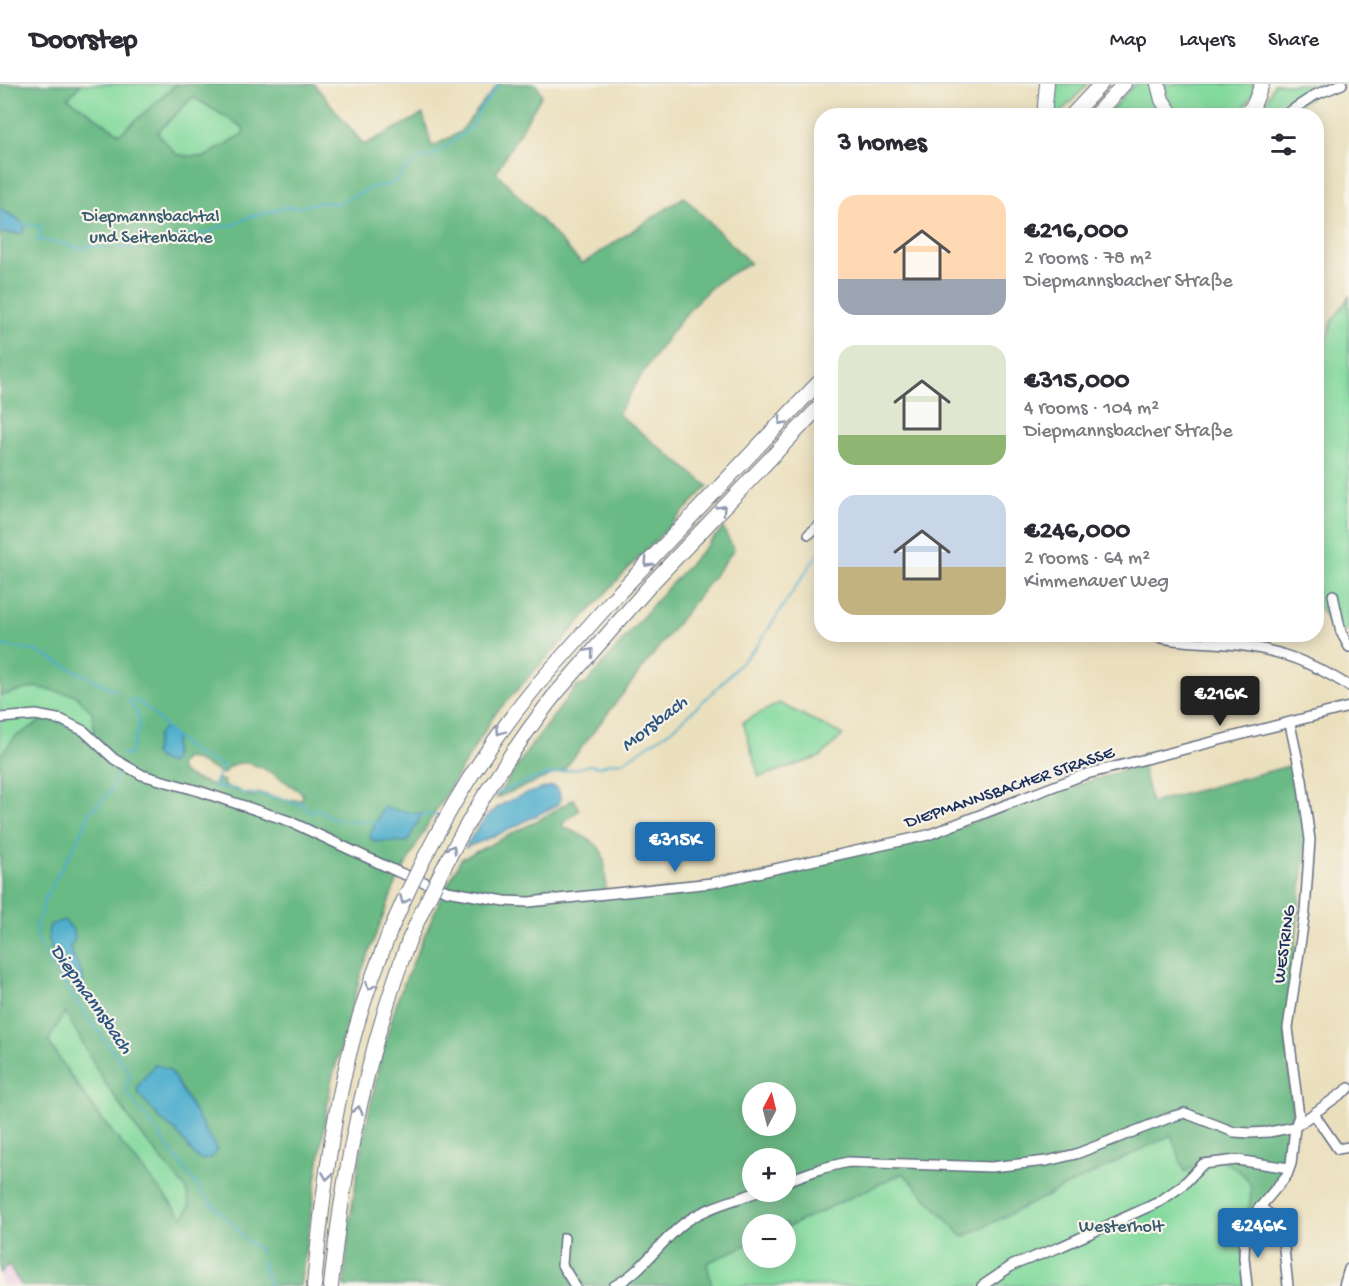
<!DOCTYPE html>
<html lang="en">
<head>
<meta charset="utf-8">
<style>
  :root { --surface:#fff; --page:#f7f7f7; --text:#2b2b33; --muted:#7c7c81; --line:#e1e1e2; --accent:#1f6fb2 }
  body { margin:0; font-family:"Gochi Hand",sans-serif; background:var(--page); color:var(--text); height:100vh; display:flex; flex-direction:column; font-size:22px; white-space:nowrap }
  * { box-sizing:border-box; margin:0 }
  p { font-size:20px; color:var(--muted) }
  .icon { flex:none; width:33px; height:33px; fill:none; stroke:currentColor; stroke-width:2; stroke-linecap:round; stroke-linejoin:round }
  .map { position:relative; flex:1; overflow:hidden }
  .drawer { position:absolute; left:814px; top:24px; width:510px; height:534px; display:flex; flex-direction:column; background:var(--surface); border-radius:24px; box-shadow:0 3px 15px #0003 }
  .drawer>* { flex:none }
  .needle { width:39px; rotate:7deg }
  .controls { position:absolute; left:742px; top:998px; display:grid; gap:12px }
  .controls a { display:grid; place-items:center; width:54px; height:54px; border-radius:50%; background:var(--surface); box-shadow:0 3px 15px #0003; font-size:30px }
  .price { position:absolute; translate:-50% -51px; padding:0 14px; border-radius:6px; background:var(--accent); color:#fff; font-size:20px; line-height:39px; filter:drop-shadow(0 2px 3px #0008) }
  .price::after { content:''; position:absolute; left:50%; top:36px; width:18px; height:14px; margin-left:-9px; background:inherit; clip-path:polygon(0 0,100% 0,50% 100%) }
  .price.current { background:#222; color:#fff }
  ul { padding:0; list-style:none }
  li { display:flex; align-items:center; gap:18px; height:150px; padding:0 24px }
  li span { display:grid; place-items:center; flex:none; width:168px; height:120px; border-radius:18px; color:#555 }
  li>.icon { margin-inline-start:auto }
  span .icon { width:72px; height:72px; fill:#fffc; stroke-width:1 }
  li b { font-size:26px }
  h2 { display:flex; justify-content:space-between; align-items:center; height:72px; padding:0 24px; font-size:26px }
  header { display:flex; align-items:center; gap:36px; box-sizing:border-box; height:84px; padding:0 30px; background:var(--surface); border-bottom:2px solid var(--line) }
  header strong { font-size:28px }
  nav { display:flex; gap:33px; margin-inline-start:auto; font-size:21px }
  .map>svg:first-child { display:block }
  .built { fill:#eed0e7 }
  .green { fill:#83da9e; stroke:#4f847e; stroke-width:1.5 }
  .forest { fill:#6aba85; stroke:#427472; stroke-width:1.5; fill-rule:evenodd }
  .water { fill:#4fafce; stroke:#356f96; stroke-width:1.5 }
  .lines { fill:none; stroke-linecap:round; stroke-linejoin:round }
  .stream { stroke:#4fafce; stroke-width:2 }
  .minor-casing { stroke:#646d80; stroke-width:12 }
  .highway-casing { stroke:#646d80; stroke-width:16 }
  .minor { stroke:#fff; stroke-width:9 }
  .highway { stroke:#fff; stroke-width:14 }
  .highway-bridge-casing { stroke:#646d80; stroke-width:16; stroke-linecap:butt }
  .highway-bridge { stroke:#fff; stroke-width:14 }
  .oneway { stroke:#8d97ae }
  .labels { text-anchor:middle; stroke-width:4.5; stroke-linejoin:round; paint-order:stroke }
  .park-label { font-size:18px; fill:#355a6e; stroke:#f7f3e8 }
  .street-label { font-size:18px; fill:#1b2f5e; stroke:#f7f3e8 }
  .water-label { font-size:20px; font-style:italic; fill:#2b5580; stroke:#f7f3e8 }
</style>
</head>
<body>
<header>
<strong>Doorstep</strong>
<nav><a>Map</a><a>Layers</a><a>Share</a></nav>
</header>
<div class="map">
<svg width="1349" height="1202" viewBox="0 0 1349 1202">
  <rect width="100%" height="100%" fill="#f7f3e8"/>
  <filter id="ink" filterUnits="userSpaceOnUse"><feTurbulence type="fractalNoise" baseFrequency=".0167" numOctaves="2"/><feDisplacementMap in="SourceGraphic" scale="12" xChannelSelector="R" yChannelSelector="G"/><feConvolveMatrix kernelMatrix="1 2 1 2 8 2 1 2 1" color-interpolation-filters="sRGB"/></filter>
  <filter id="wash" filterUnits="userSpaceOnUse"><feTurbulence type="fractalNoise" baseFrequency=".008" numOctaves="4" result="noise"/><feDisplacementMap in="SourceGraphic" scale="24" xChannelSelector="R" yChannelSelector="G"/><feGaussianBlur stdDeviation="1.35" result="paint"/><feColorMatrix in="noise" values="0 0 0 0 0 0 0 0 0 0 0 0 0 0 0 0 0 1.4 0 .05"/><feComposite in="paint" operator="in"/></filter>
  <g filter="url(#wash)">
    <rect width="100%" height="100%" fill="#ebe0be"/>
    <polygon class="built" points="8,1181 22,1202 0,1202 0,1189"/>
    <g class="green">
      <polygon points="81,0 177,0 120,50 68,14"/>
      <polygon points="1050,0 1088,0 1058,31 1047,32"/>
      <polygon points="1135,0 1156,0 1169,32 1105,32"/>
      <polygon points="1164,0 1259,0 1239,32 1180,31 1171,21"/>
      <polygon points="1274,0 1334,0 1280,31 1260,32"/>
      <polygon points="193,13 196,13 244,44 243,50 205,73 177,71 157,49"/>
      <polygon points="1349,213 1349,545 1337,550 1317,520 1317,280 1333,236"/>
      <polygon points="0,536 93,580 94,648 0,672"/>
      <polygon points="779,619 843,651 820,673 759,693 743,638"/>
      <path d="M65 927 104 997 135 1043 186 1105 190 1122 182 1135C134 1078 88 1020 48 957Z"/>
      <path d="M1173 1048C1189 1056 1243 1081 1251 1097 1259 1113 1244 1135 1243 1151 1241 1168 1244 1185 1245 1202H711L705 1178 753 1156V1173H786V1141L904 1088Z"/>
    </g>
    <g class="forest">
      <path d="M0 0H81L68 14 120 50 177 0H314L364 61 423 30 432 63 460 48 498 0H536L542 11 496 88 582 180 684 113 750 179C739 186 725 192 715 200 679 231 642 289 618 330L708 402 626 487 495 630 433 731 396 799 361 889 331 998 300 1202H22L8 1181 0 1189V672L15 653 47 633 86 650 94 648 92 628 75 611 35 603 0 612V149L18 150 14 132 0 125ZM193 13 244 44 243 50 205 73 177 71 157 49ZM158 654H176L174 660 154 669ZM184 674 193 675 223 690C241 661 282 696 302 709L303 713 301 716H287L259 709 253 713 223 701 224 697 218 695 214 701 194 695 181 688 179 682ZM64 836 73 875 80 885 74 904 65 886ZM65 928 104 997 135 1043 186 1105 190 1122 183 1134 102 1036 75 999 48 957Z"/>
      <polygon points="723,444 734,466 564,686 496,714 530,663 576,603 586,600 662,510"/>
      <path d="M1142 680 1151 719 1296 680 1307 747 1286 950 1292 1014V1048L1288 1079 1284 1090 1245 1140C1256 1093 1254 1097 1215 1071L1185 1088 1171 1051 963 1153 903 1089 786 1144V1140H753V1158L707 1179 712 1202H344L350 1135 363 1055 381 973 399 911 439 818 461 775 535 738 574 715 579 726 563 739V743C609 763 604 764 606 812L713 801 947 748 1011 723ZM753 1008H786V1041H753ZM753 1074H786V1107H753Z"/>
    </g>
    <g class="water">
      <polygon points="0,125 18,135 25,141 23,149 0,149"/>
      <polygon points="163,645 167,645 176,654 174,660 174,674 170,680 160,676 154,670 158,650"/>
      <path d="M552 702C559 704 560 710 561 716L557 721 504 748 465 764C489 721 506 715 552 702Z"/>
      <polygon points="384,724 422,730 407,758 375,757 371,755 370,751 382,725"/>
      <path d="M64 836 74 847 75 855 70 863C74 877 84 888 84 903L80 905 74 904C65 887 42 861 50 841Z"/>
      <polygon points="155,980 170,986 217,1066 212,1074 202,1076 194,1071 176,1047 161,1036 138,1009 137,1003"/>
    </g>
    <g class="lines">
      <g class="stream">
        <polyline points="24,141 40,142 42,146 36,155 68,161 82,165 90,161 103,164 114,161 120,165 158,160 167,156 203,149 207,150 219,143 233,141 252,132 287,123 296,124 320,118 336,120 374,103 389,101 400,93 408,83 421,74 434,71 467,47 474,39 478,28 499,0"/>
        <polyline points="0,561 36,567 116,607"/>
        <path d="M129 618 132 615C148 622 156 633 168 646 184 663 200 675 223 681L213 702 236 705 243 709 262 711 284 715 296 720 301 719 310 728 319 725 333 735 376 739"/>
        <path d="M122 671 123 669 130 671C135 648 148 638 129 618"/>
        <polyline points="117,681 115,695 109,709 90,728 81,750 44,816 42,829 35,841 41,866 88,934 130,989 126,1008 128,1010 209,1117 233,1140 245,1156 260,1165 261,1170"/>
        <polyline points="492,711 539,693 591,681 599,683 610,679 623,678 674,644 715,606 757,562 813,477 822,467"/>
        <polyline points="420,732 429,730 441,733"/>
        <polyline points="263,1176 262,1182 271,1202"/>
      </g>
    </g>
  </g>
  <g filter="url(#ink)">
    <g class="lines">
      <defs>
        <g id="minor">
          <polyline points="1283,32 1315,11 1342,0"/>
          <polyline points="809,450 822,439"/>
          <polyline points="1333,511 1341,548 1349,563"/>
          <path d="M1145 550C1178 560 1204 557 1237 561 1281 566 1312 579 1349 602"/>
          <polyline points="0,634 36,631 62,636 84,647 114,675 142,691 199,707 289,737 398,788 447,807 505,817 529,818 712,799 928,751 1083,691 1349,623"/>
          <polyline points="1314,1030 1338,1065 1349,1063"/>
          <polyline points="786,1097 823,1084 848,1078 991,1083 1047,1077 1076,1070 1174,1032 1185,1029 1234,1048 1250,1049 1269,1048 1295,1043 1349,1004"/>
          <polyline points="1260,1123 1275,1134 1282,1146 1288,1202"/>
          <polyline points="564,1154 562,1181 575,1202"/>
          <path d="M614 1202C642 1188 659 1159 683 1140 705 1123 734 1117 760 1107"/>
          <polyline points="982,1202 1013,1181 1060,1163 1159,1118 1183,1101 1203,1080 1237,1076 1289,1084"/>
          <polyline points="1247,1202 1244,1174 1245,1144 1251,1134 1287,1091 1291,1080 1295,1043 1299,1032 1288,944 1305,827 1310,756 1302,696 1290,640"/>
          <polyline points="1344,1202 1349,1185"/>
        </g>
        <g id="highway">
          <polyline points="1158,0 1162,16 1173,32"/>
          <polyline points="1044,32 1047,0"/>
          <polyline points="1071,32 1101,0"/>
          <polyline points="1094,32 1124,0"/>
          <polyline points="1245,32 1254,20 1262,0"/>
          <polyline points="537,601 615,513 822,295"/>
          <polyline points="553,613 653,498 822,320"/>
          <path d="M314 1202C323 1105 335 1005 366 912 373 890 382 869 390 847"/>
          <path d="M331 1202C343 1083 367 968 409 856"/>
        </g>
      </defs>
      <use href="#minor" class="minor-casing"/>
      <use href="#highway" class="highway-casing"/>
      <use href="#minor" class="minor"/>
      <use href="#highway" class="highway"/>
      <defs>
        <g id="highway-bridge">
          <path d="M390 847C429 757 474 677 537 601"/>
          <path d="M409 856C449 765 492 692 553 613"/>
        </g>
      </defs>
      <use href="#highway-bridge" class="highway-bridge-casing"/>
      <use href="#highway-bridge" class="highway-bridge"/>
    </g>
    <defs><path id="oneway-chevron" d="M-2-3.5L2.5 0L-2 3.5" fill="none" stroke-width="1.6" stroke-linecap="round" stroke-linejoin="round" transform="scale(1.5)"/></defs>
    <g class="oneway">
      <use href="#oneway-chevron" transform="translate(782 337) rotate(133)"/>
      <use href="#oneway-chevron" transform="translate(722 425) rotate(-47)"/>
      <use href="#oneway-chevron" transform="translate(648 479) rotate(133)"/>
      <use href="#oneway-chevron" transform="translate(590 568) rotate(-49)"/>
      <use href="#oneway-chevron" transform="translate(500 647) rotate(125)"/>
      <use href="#oneway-chevron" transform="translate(452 765) rotate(-62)"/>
      <use href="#oneway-chevron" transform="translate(404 816) rotate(113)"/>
      <use href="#oneway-chevron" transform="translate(370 902) rotate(111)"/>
      <use href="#oneway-chevron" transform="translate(358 1026) rotate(-78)"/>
      <use href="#oneway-chevron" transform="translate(327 1092) rotate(99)"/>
    </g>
  </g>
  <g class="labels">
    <g class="park-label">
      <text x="151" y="137">Diepmannsbachtal<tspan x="151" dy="21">und Seitenbäche</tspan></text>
      <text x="1121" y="1147">Westerholt</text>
    </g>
    <g class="street-label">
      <text transform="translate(1009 702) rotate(-19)" y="6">DIEPMANNSBACHER STRASSE</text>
      <text transform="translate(1283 860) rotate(-82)" y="6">WESTRING</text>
    </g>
    <g class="water-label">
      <text transform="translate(653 638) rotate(-38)" y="7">Morsbach</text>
      <text transform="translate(93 914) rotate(55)" y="7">Diepmannsbach</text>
    </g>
  </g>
</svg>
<div class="controls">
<a><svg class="needle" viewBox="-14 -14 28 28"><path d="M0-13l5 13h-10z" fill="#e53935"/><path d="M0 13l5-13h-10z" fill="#7c7c81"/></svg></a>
<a>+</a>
<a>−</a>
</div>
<b class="price current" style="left:1220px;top:643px">€216K</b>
<b class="price" style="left:675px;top:789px">€315K</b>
<b class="price" style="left:1258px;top:1175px">€246K</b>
<section class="drawer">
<h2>3 homes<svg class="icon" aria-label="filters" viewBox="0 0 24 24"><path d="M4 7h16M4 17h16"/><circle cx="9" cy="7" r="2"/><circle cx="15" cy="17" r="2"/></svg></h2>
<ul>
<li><span style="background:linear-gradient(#ffd9b3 70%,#9aa5b1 0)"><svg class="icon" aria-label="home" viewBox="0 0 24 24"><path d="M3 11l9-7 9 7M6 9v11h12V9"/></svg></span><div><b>€216,000</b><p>2 rooms · 78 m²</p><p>Diepmannsbacher Straße</p></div></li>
<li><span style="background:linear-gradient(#dfe7d0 75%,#8fb573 0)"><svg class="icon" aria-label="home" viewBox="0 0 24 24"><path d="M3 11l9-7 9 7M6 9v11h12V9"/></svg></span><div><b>€315,000</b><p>4 rooms · 104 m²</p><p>Diepmannsbacher Straße</p></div></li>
<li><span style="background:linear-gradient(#c9d6e8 60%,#c2b280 0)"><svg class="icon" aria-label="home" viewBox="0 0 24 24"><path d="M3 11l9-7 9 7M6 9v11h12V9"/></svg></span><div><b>€246,000</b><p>2 rooms · 64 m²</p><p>Kimmenauer Weg</p></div></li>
</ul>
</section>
</div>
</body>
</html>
